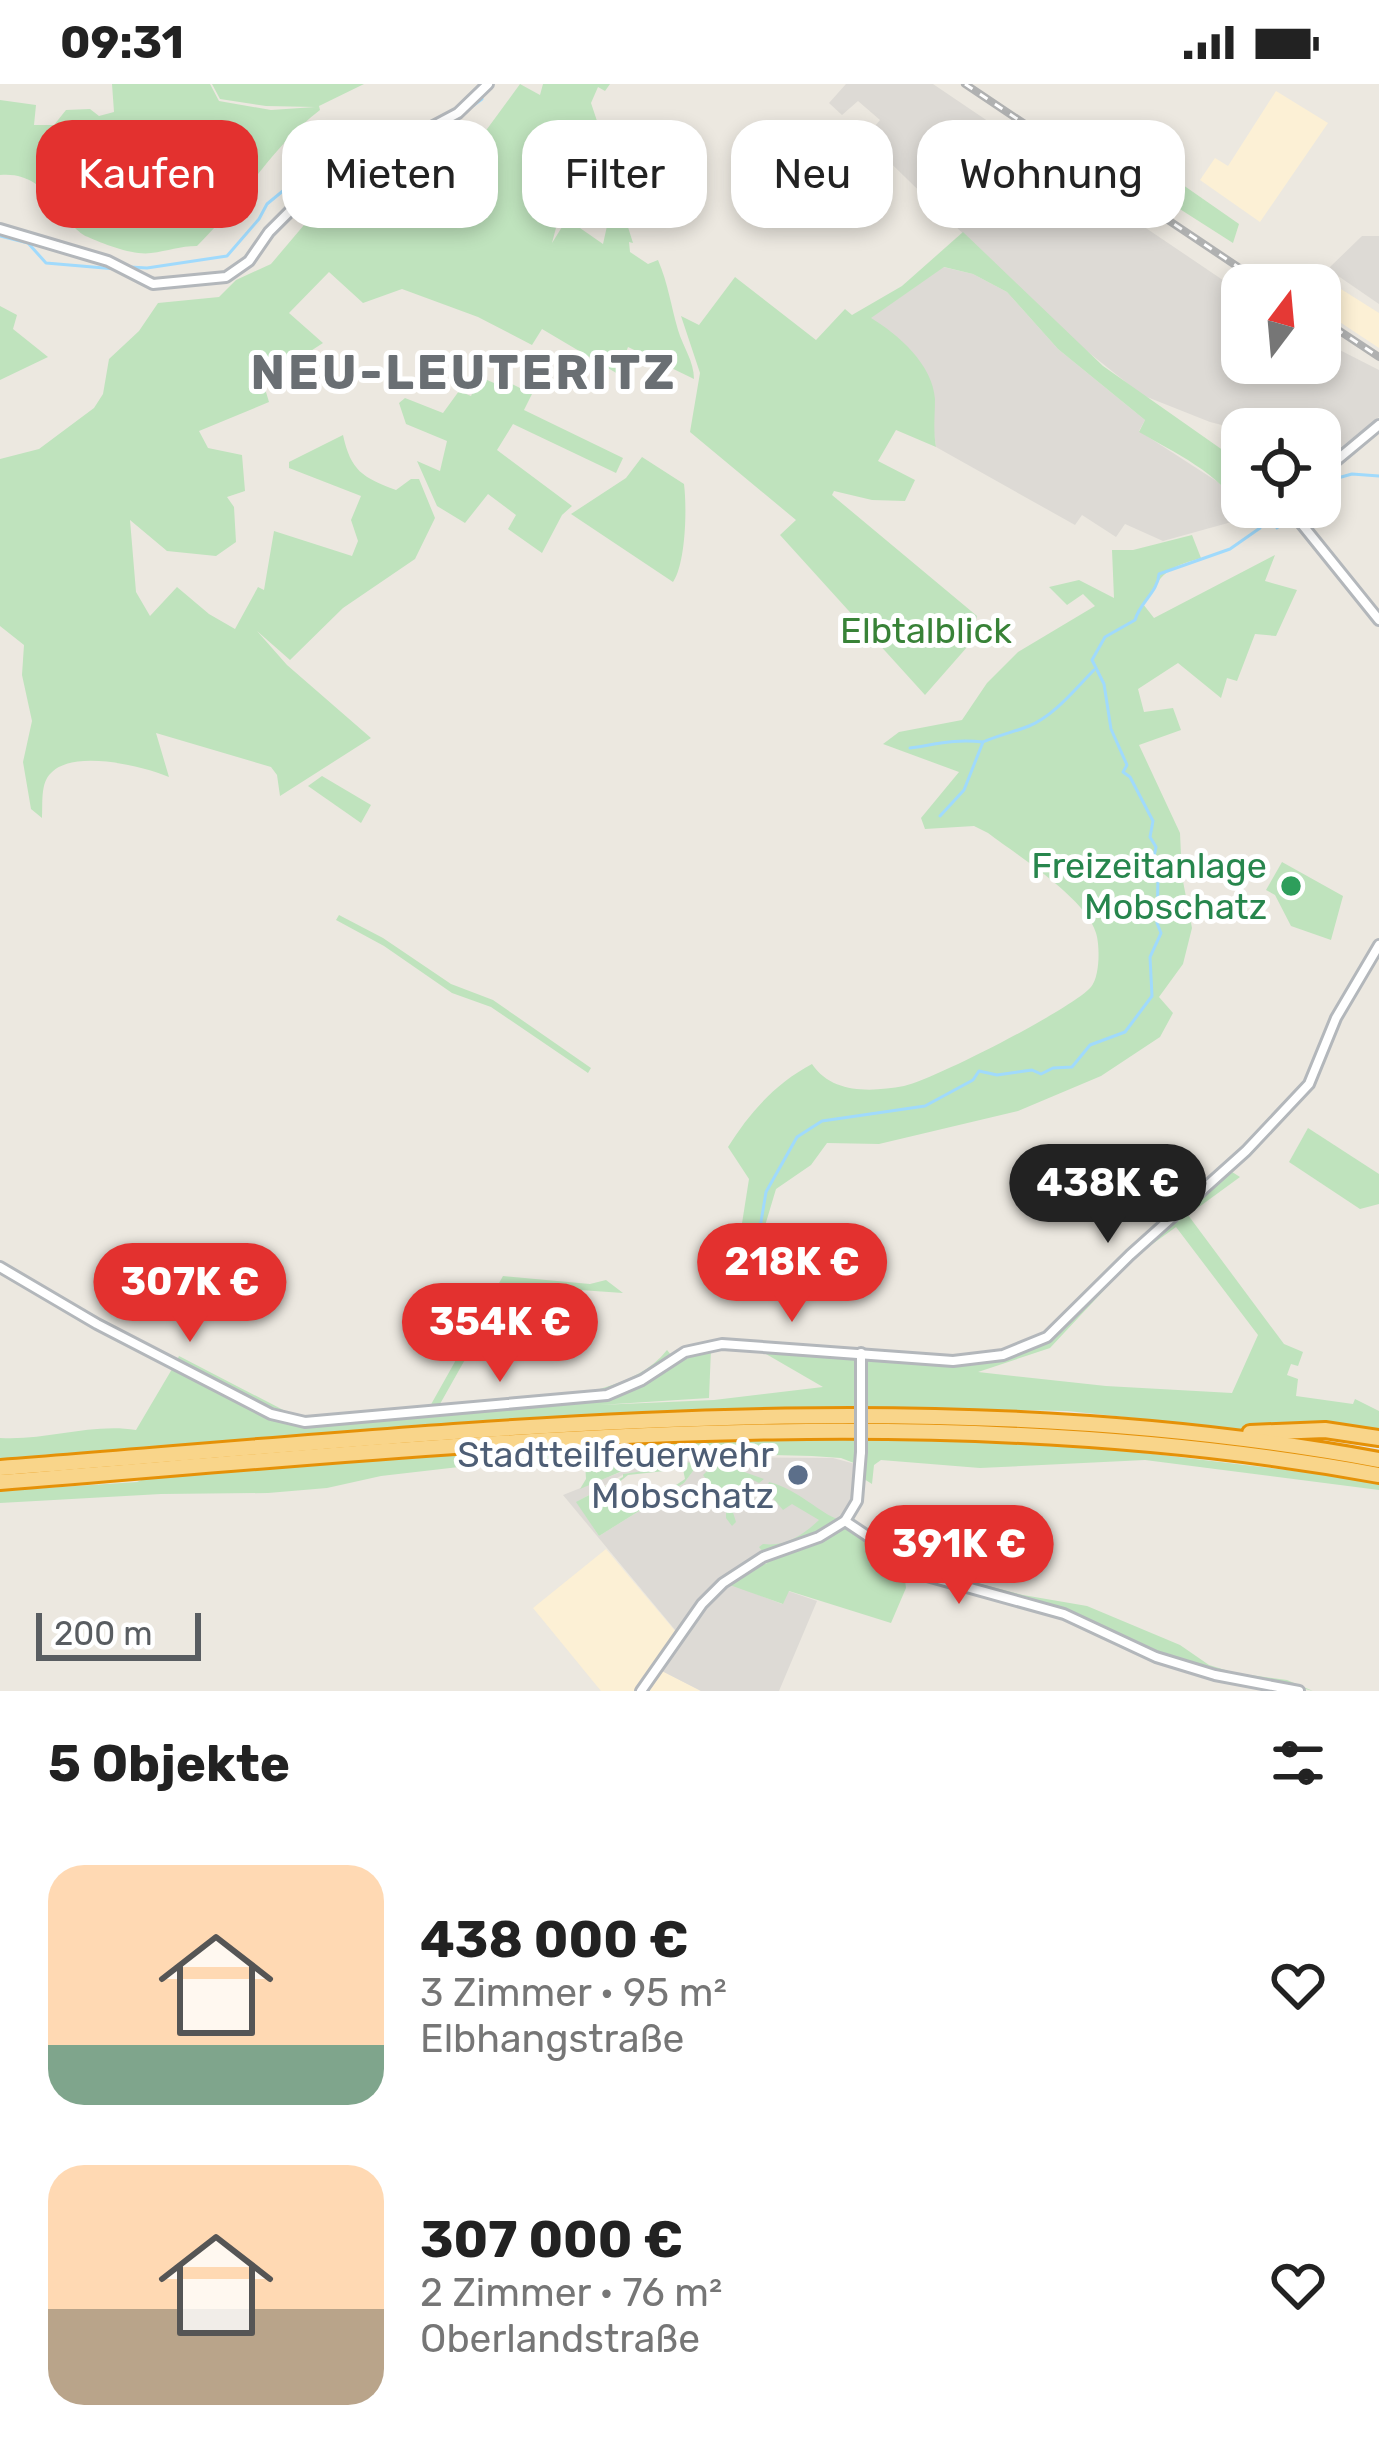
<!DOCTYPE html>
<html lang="de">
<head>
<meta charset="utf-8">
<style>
  :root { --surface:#fff; --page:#f6f6f6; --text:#222; --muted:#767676; --accent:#e3312f }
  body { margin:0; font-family:Rubik,sans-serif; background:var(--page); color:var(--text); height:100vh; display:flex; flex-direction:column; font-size:45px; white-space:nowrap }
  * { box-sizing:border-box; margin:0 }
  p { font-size:39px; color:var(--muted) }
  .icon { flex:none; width:66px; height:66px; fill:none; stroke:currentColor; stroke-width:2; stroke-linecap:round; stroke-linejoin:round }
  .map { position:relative; height:1607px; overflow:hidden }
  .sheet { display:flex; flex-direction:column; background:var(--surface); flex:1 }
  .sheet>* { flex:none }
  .top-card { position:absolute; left:36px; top:36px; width:1308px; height:108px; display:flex; gap:24px }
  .needle { width:78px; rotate:16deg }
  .fabs { position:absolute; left:1221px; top:180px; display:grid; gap:24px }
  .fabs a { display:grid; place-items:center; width:120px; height:120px; border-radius:24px; background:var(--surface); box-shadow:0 6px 18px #0003; font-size:60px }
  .scale { position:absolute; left:36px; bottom:30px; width:165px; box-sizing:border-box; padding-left:12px; border:6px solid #595d61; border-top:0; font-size:33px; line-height:42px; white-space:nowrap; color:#595d61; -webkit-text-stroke:9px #fff; paint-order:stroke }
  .price { position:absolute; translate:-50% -102px; padding:0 27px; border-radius:42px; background:var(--accent); color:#fff; font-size:39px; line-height:78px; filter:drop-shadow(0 3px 6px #0008) }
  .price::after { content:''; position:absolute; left:50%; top:72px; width:36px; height:27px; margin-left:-18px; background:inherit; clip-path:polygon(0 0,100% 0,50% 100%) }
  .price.active { background:#222; color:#fff }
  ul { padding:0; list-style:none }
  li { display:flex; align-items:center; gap:36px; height:300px; padding:0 48px }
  li span { display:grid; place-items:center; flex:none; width:336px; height:240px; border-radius:36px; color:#555 }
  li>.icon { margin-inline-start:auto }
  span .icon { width:144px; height:144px; fill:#fffc; stroke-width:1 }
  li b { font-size:51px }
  h2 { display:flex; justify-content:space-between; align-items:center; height:144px; padding:0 48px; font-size:51px }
  .tag { padding:0 42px; border-radius:36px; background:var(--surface); box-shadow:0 6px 18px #0003; font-size:42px; line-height:108px }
  .tag.active { background:var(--accent); color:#fff }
  .status { display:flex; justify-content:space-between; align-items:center; height:84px; padding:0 60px; background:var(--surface); direction:ltr }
  .status svg { height:33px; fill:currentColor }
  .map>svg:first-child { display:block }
  .commercial { fill:#fcf0d5 }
  .industrial { fill:#dddad5; fill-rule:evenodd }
  .green { fill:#bfe3bd; fill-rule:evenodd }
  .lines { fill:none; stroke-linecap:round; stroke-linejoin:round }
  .stream { stroke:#a0dafc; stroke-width:3 }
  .minor-casing { stroke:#b3b7bb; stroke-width:14 }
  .highway-casing { stroke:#e59107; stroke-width:20 }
  .minor { stroke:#fff; stroke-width:8 }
  .highway { stroke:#f9d58a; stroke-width:14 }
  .rail-casing { stroke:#b0b1b1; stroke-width:8 }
  .rail { stroke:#fff; stroke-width:3; stroke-dasharray:9; stroke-linecap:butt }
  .minor-bridge-casing { stroke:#b3b7bb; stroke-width:14; stroke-linecap:butt }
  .minor-bridge { stroke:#fff; stroke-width:8 }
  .leisure-dot { fill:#2e9e5b; stroke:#fff; stroke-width:4.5 }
  .service-dot { fill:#5c6f8a; stroke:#fff; stroke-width:4.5 }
  .labels { text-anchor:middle; stroke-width:10; stroke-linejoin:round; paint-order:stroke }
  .park-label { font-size:36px; fill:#388237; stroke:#fff }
  .leisure-label { font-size:36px; fill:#27864d; stroke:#fff; text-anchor:end }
  .service-label { font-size:36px; fill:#4e5e75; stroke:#fff; text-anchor:end }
  .district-label { font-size:48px; font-weight:bold; letter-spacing:3px; fill:#6a6f73; stroke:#fff }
</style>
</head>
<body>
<div class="status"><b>09:31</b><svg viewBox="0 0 49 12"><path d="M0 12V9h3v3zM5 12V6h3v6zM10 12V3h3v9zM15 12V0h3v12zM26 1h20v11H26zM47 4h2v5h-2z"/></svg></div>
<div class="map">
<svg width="1379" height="1607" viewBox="0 0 1379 1607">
  <rect width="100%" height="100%" fill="#ece8e0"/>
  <g class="commercial">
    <polygon points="1276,7 1328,39 1260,138 1200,96 1215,74 1228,82"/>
    <polygon points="1306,183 1379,229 1379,264 1320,225 1320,201 1291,201"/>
    <polygon points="606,1465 676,1548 653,1582 701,1607 601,1607 533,1524"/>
  </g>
  <g class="industrial">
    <polygon points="846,0 933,0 1242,209 1242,279 1320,279 1320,256 1379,286 1379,333 1341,363 1320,361 1320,345 1242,346 1210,338 1142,311 1068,252 865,54 880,36 858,17 842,31 829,19"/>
    <polygon points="1362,152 1379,152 1379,220 1328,185"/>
    <polygon points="943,183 973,190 1007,208 1058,265 1145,336 1139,347 1218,398 1237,417 1246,434 1163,457 1125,440 1116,453 1082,431 1075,441 936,363 932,335 935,316 870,234"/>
    <path d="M699 1373 833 1374 859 1381 852 1424 833 1440 763 1469 720 1496 782 1520 788 1507 817 1517 779 1607H701L652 1582 676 1547 563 1411 651 1376 698 1377ZM698 1380 684 1399 599 1452 577 1418 624 1390Z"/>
  </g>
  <g class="green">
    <path d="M112 0H210L219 17 271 26 315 23 266 22 220 15 212 0H364L319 22 320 26C271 63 241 119 197 162 180 162 168 167 151 169 135 172 103 160 88 153 60 141 50 86 0 91V16L36 21 34 41H54L66 26 90 25 99 32 114 28Z"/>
    <path d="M520 0 540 11 543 0H610L605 7 598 3 591 19 601 49 582 37 574 50 605 70 633 159 629 158 630 168 648 180 658 176C668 199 671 222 678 246 683 263 694 277 694 295L628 263 618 290 542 245 532 261 478 233 402 205 363 219 329 188 289 229 323 259 263 298 269 318 199 347 208 364 242 371 245 407 227 413 234 423 236 458 216 472 167 467 130 436 136 508 150 532 177 503 209 530 235 545 258 503 264 506 274 447 352 472 358 457 351 436 361 412 289 384V378L343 351C351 387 362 393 396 406L411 395H419L435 434 415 475 343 524 290 576 257 547 287 581 371 654 280 712 277 691 271 683 156 649 169 693C143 682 73 665 51 689 40 699 43 720 42 734L31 725 23 678 32 637 22 591 24 561 0 542V375L39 365 94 324 103 310 109 275 139 247 158 219 219 213 236 196 271 180 337 102 358 97 390 120 446 101ZM572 118 607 142 603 160 567 135 552 159 557 140Z"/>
    <polygon points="1094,39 1239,140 1233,159 1114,83 1101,61 1102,54 1089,44"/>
    <path d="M963 148 1103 282 1234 374C1235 392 1242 405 1242 423H1252L1256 431 1246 434C1226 392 1177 370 1139 348L1145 336 1058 265 1007 208 973 190 944 183 871 234C898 250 933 281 935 315 935 332 933 345 936 363L896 346 878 377 915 396 905 417 872 416 834 407 832 411 977 532 968 562 925 611 780 451 796 436 690 348 700 289 681 232 699 241 735 193 816 256 845 225 852 231 902 202Z"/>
    <polygon points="0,222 17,231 13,245 48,273 0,296"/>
    <polygon points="480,293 494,299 498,293 532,310 524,326 623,374 616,389 513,340 497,366 572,422 562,431 542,469 508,445 516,431 488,410 465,439 437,422 417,377 440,387 447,357 406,340 399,319 405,314 443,329 459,307 471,312"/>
    <path d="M642 373 684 400C687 423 686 479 673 498L571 430 626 394Z"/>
    <path d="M1192 451 1201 474C1164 485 1164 488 1143 520L1154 534 1275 471 1265 497 1297 506 1276 552 1255 550 1237 597 1227 594 1221 614 1178 579 1138 605 1144 628 1173 624 1181 646 1139 661 1180 749 1182 792 1192 844 1183 880 1159 913 1173 929 1160 953 1101 992 1018 1027 879 1060 827 1059 811 1081 776 1105 761 1155 740 1152 749 1095 728 1063C750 1028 776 999 812 980 832 1010 871 1008 904 1002 933 996 1072 925 1091 903 1100 892 1100 862 1096 849 1086 814 1017 771 988 749L974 742 925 745 921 734 959 688 883 660 899 648 962 636 987 599 1018 568 1095 522 1083 510 1067 521 1049 503 1079 496 1114 514 1112 466H1133Z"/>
    <polygon points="322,692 371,721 361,739 308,702"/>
    <polygon points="1282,778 1343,812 1331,856 1291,842 1275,811 1266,806"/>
    <polygon points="339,831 383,854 451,900 493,916 591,984 588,989 491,923 452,909 384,862 336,836"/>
    <polygon points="1308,1044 1379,1090 1379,1120 1360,1125 1289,1078"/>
    <path d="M1229 1086 1240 1093 1188 1131 1284 1260 1303 1268 1298 1282 1291 1280 1287 1291 1298 1295 1296 1312 1353 1320 1355 1315 1379 1327V1350L1249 1346 1067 1327 865 1323 863 1279 868 1273 979 1279 1032 1265 1066 1242 1124 1179 1191 1124ZM1176 1143 1258 1251 1232 1309 1106 1302 978 1288 1050 1264 1136 1172Z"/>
    <path d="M503 1192 590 1200 606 1196 623 1209 507 1201 440 1320 442 1323C506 1316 625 1321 667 1266L672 1272 619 1304 593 1310 313 1336 272 1327 177 1276 179 1272 291 1330 304 1333 429 1324Z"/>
    <path d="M761 1263 853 1272 857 1278V1322L596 1331 0 1377V1354C46 1357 90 1339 136 1346L175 1280 280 1336 313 1342 608 1314C645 1304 673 1276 711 1265L709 1314 599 1321 714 1316 823 1303 766 1270Z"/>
    <polygon points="857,1351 859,1381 841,1374 812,1372 619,1367 589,1371 596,1389 624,1376 627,1385 580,1405 586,1395 585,1378 578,1373 459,1383 381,1392 327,1404 268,1409 161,1410 0,1419 0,1407 137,1398 146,1394 595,1361"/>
    <polygon points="865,1351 1054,1358 1360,1395 1379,1399 1379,1406 1145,1376 980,1384 881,1376 874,1381 872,1400 864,1395"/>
    <path d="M678 1378 699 1379 684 1399 599 1452 576 1418 623 1393V1390L677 1382ZM683 1385 685 1395 639 1426 618 1399 628 1391Z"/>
    <polygon points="716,1378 764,1395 759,1399 751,1395 729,1416 736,1438 732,1442 726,1434 726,1419 703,1391"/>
    <path d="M769 1398C798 1405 822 1431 838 1435L830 1443 763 1468 759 1463 763 1460C786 1463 803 1451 819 1436L792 1420 783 1426 766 1406Z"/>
    <polygon points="847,1443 903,1480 906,1504 891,1539 789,1507 783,1520 727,1500 761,1477 766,1480 771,1473"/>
    <polygon points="916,1483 1023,1511 1087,1522 1180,1561 1209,1581 1235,1589 1287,1596 1313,1607 1270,1596 1239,1594 1158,1570 1079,1534"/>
  </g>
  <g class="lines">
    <g class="stream">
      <polyline points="0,152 28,159 46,179 116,185"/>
      <polyline points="130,183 147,184 227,172 259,135 267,120 295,97 311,101 319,109 385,104 411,97 420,61 482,15"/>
      <polyline points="1320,399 1352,390 1379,392"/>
      <polyline points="1277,444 1286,436"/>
      <path d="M910 664C938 660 954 655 983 658"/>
      <path d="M940 732 964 706 983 658C999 651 1014 648 1029 642 1054 632 1075 605 1094 586"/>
      <path d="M757 1162 766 1108 797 1053 822 1037 925 1022 973 996 979 987 997 991 1032 986 1041 990 1053 984 1072 983 1090 961 1125 948 1152 912 1150 873 1161 849 1157 839 1158 793 1152 782 1156 763 1150 753 1153 737 1130 693 1123 688 1127 681 1111 645 1104 600 1092 576 1105 553 1135 536C1140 518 1158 508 1159 490L1230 465 1260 444"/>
    </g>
    <defs>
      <g id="minor">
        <polyline points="0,145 108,177 153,200 226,193 249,177 269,148 309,108 458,29 488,0"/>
        <polyline points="1320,390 1379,341"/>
        <polyline points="1288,423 1379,536"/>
        <polyline points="0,1183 97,1240 271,1330 305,1338 607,1311 642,1296 685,1268 722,1260 953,1277 1003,1271 1047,1253 1130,1171 1246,1067 1309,1000 1336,934 1379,861"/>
        <polyline points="861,1305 861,1269"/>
        <polyline points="845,1437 927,1492 1064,1530 1156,1573 1215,1591 1299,1607"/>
        <polyline points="641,1607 702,1520 723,1499 763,1473 819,1453 845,1437 857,1417 861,1368"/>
      </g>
      <g id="highway">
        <polyline points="1250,1349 1325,1346 1379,1354"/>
        <path d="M0 1384C459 1349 922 1291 1379 1376"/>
        <path d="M0 1398C459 1362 922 1307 1379 1391"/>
      </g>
    </defs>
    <use href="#minor" class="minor-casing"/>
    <use href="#highway" class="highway-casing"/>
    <use href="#minor" class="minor"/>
    <use href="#highway" class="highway"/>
    <defs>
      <g id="rail">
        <polyline points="965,0 1265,201"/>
        <polyline points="1320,234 1379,273"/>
      </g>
    </defs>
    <use href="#rail" class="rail-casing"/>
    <use href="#rail" class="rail"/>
    <defs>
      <polyline id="minor-bridge" points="861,1305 861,1368"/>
    </defs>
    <use href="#minor-bridge" class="minor-bridge-casing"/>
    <use href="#minor-bridge" class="minor-bridge"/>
  </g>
  <circle class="leisure-dot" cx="1291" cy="802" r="12"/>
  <circle class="service-dot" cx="798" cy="1391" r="12"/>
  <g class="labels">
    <g class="park-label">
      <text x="926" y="559">Elbtalblick</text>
    </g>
    <g class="leisure-label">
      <text x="1267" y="794">Freizeitanlage<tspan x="1267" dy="41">Mobschatz</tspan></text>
    </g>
    <g class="service-label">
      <text x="774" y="1383">Stadtteilfeuerwehr<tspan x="774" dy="41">Mobschatz</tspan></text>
    </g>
    <g class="district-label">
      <text x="464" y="305">NEU-LEUTERITZ</text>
    </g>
  </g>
</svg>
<div class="fabs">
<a><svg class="needle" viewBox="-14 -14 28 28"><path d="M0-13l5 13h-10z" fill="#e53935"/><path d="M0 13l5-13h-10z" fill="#767676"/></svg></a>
<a><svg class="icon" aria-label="locate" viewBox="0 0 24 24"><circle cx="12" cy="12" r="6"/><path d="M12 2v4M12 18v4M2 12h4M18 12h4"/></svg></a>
</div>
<div class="scale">200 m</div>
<b class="price active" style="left:1108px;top:1162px">438K €</b>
<b class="price" style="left:792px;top:1241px">218K €</b>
<b class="price" style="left:190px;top:1261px">307K €</b>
<b class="price" style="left:500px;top:1301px">354K €</b>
<b class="price" style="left:959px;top:1523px">391K €</b>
<div class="top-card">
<a class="tag active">Kaufen</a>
<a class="tag">Mieten</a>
<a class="tag">Filter</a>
<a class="tag">Neu</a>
<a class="tag">Wohnung</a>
</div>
</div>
<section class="sheet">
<h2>5 Objekte<svg class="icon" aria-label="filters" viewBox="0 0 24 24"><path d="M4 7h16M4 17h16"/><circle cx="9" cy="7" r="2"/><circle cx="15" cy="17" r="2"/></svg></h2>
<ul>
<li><span style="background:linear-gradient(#ffd9b3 75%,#7fa58c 0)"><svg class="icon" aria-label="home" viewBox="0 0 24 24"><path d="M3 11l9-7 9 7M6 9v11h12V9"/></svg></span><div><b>438 000 €</b><p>3 Zimmer · 95 m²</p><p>Elbhangstraße</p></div><svg class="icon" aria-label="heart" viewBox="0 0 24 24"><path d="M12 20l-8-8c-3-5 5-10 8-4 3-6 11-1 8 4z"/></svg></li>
<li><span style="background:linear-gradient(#ffd9b3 60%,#b9a48a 0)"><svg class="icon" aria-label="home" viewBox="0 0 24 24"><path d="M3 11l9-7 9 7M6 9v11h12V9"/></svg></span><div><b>307 000 €</b><p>2 Zimmer · 76 m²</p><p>Oberlandstraße</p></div><svg class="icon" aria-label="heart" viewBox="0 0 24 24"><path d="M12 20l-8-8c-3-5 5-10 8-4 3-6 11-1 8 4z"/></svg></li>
</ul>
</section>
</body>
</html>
